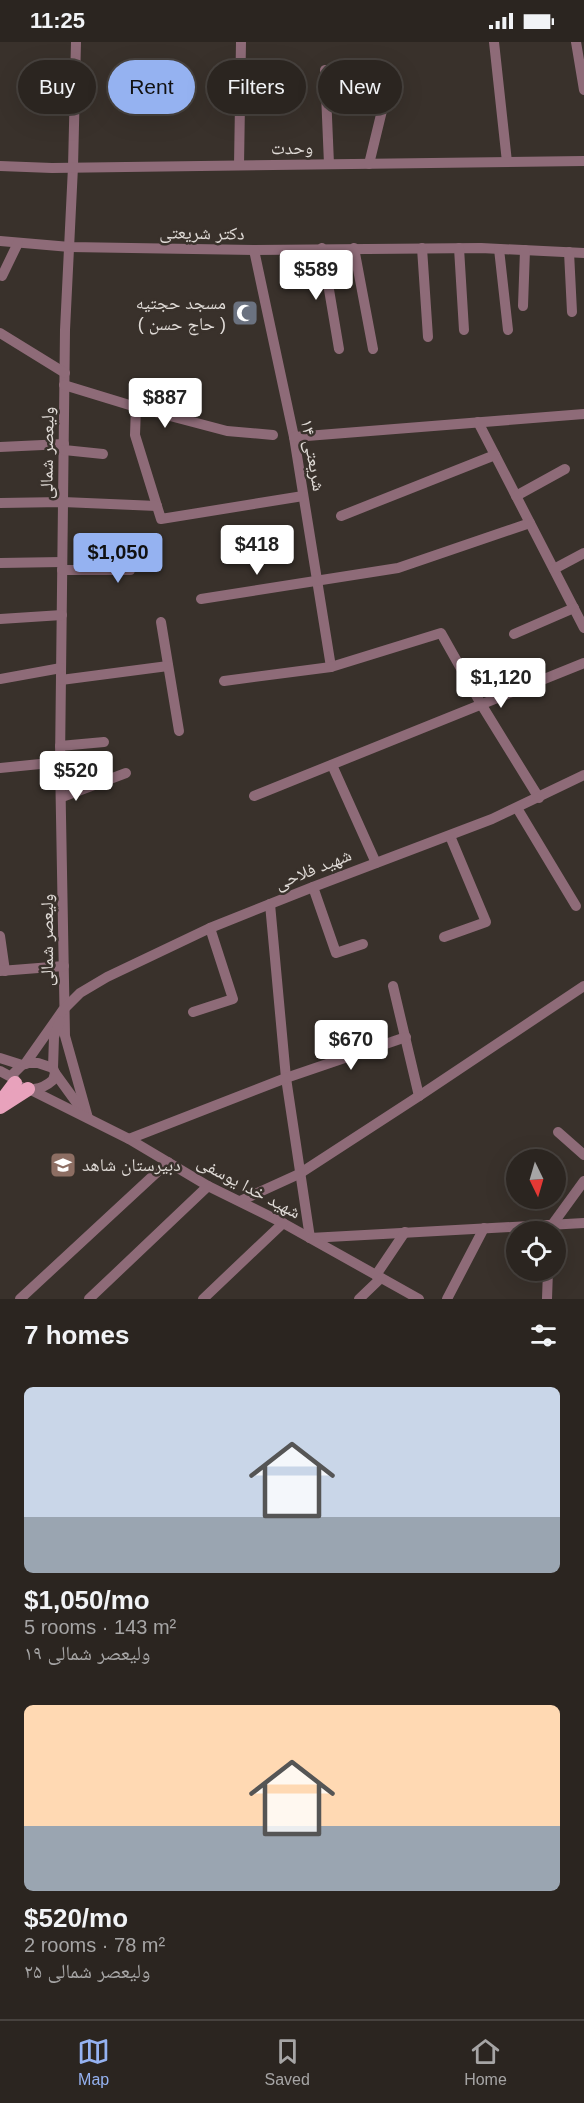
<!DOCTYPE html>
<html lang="en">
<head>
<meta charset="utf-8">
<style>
  :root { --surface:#2b2520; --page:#332d29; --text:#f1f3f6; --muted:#a6a5a5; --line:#47423e; --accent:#95b2f1 }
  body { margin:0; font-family:Arial,"Noto Naskh Arabic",sans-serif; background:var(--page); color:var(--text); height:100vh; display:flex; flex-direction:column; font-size:22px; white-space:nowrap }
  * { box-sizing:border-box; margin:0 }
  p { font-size:20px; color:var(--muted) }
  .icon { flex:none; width:33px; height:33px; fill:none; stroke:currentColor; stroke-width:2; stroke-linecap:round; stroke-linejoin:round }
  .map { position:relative; height:1257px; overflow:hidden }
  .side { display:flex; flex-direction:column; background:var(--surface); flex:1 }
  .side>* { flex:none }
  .banner { position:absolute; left:18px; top:18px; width:549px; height:54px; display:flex; gap:12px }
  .needle { width:39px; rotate:175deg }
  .controls { position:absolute; left:506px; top:1107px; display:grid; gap:12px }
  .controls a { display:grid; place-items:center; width:60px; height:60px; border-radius:50%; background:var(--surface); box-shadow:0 6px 24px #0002,0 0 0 2px var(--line); font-size:30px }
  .price { position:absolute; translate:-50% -51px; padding:0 14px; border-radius:6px; background:#fff; color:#222; font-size:20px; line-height:39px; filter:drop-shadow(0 2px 3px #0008) }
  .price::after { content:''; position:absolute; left:50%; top:36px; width:18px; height:14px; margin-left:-9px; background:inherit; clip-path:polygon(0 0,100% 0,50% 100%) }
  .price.on { background:var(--accent); color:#111 }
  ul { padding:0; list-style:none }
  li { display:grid; align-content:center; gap:12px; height:318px; padding:0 24px }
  li span { display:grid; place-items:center; height:186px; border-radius:9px; color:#555 }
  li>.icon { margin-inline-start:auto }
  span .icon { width:108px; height:108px; fill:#fffc; stroke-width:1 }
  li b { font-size:26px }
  h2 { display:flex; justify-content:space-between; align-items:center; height:72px; padding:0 24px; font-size:26px }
  .pill { padding:0 21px; border-radius:27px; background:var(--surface); box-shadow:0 6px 24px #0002,0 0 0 2px var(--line); font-size:21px; line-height:54px }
  .pill.on { background:var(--accent); color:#111 }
  .status { display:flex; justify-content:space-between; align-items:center; height:42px; padding:0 30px; background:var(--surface); direction:ltr }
  .status svg { height:16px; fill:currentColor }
  .dock { display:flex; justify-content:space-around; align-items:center; height:84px; border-top:2px solid var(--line); background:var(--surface); font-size:16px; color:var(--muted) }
  .dock a { display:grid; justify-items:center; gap:3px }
  .dock .on { color:var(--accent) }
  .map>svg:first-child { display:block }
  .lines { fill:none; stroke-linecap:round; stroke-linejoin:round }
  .minor { stroke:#8e6b78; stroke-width:10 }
  .major { stroke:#e8a2bc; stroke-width:14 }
  .labels { text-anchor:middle; stroke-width:5; stroke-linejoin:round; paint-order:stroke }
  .street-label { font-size:18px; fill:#e0dbd7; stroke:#39312b }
  .poi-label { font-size:18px; fill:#e0dbd7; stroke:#39312b; text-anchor:end }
</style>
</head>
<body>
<div class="status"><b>11:25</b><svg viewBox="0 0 49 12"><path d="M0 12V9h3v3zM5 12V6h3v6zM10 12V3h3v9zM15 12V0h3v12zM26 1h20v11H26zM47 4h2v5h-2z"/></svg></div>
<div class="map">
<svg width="584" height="1257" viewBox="0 0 584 1257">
  <rect width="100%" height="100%" fill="#39312b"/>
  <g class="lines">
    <g class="minor">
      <polyline points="76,0 73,125 65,288 60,720 65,994 88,1076"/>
      <polyline points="494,0 507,120"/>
      <polyline points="576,0 584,48"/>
      <polyline points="325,28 329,122"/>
      <polyline points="369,122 387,48"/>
      <polyline points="239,123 241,0"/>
      <polyline points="0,124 52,126 584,119"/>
      <polyline points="0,199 70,205 254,208 481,206 584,211"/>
      <polyline points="322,206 339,307"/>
      <polyline points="354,206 373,307"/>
      <polyline points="422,206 428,295"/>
      <polyline points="459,206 464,288"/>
      <polyline points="499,207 508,288"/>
      <polyline points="254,208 294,395 331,625"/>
      <polyline points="569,210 572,270"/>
      <polyline points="2,234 18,201"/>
      <polyline points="523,264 525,208"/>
      <polyline points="0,291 65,331"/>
      <polyline points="64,343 136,365 227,389 273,393"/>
      <polyline points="136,365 135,393 161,477 303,454"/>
      <polyline points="478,380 584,586"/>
      <polyline points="294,395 584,372"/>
      <polyline points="0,405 64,402"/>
      <polyline points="64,408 103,412"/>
      <polyline points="516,454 565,427"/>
      <polyline points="0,461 63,460 157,464"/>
      <polyline points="341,474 495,413"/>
      <polyline points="0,521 62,520"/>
      <polyline points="554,527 584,511"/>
      <polyline points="62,528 130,528 132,506"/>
      <polyline points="201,557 398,526 530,481"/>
      <polyline points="0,577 62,573"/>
      <polyline points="161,580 179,689"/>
      <polyline points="514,592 574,566"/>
      <polyline points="0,637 61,626"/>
      <polyline points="61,638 168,624"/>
      <polyline points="224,639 331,625 441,591 481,662 539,756"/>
      <polyline points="60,704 104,700"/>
      <polyline points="332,723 376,821"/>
      <polyline points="0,726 60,720"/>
      <polyline points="254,754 584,621"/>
      <polyline points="62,755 126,731"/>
      <polyline points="517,766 576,864"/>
      <polyline points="313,845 336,911 363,902"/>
      <polyline points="270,862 286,1036 310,1196 584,1181"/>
      <polyline points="0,894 5,929"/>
      <polyline points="444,895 486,880 450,794"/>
      <polyline points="0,929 64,924"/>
      <polyline points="393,944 419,1054"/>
      <polyline points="193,970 233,957 210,886"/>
      <polyline points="0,1016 22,1023"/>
      <path d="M29 1021H38L53 1026 55 1031 53 1038C42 1048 26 1051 15 1041L13 1032 22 1023Z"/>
      <polyline points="25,1022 63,968 80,951 107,935 210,886 313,845 492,777 584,733"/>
      <polyline points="53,1026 54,995 60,979"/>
      <polyline points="0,1029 13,1036"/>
      <polyline points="55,1031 84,1071"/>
      <polyline points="31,1048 129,1097 208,1144 283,1181 419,1257"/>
      <polyline points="558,1090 584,1113"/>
      <polyline points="129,1097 286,1036 406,995"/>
      <polyline points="240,1159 299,1132 419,1054 584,944"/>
      <polyline points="552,1183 584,1139"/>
      <polyline points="376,1233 405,1190"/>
      <polyline points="20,1257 168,1120"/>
      <polyline points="89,1257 208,1144"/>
      <polyline points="203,1257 283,1181"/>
      <polyline points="359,1257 381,1236"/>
      <polyline points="447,1257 484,1186"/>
      <polyline points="547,1257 548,1228"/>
    </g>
    <g class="major">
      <polyline points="0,1061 15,1041"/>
      <polyline points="0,1065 28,1047"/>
    </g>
  </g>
  <defs>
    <symbol id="mosque-square" viewBox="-11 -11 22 22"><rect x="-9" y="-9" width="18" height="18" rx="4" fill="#6b7280" stroke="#39312b"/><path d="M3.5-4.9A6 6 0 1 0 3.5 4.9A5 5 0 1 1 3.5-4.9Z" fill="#fff"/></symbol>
    <symbol id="school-square" viewBox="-11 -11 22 22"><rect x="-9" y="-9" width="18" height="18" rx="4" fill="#8d6e63" stroke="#39312b"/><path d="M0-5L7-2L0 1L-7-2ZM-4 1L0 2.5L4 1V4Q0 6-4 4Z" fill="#fff"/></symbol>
  </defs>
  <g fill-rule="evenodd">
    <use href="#mosque-square" x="230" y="256" width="30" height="30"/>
    <use href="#school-square" x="48" y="1108" width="30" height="30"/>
  </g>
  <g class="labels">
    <g class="street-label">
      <text transform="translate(292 106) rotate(-1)" y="6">وحدت</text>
      <text transform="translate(202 191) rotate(1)" y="6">دکتر شریعتی</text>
      <text transform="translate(47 411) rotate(-89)" y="6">ولیعصر شمالی</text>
      <text transform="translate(313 413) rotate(80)" y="6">شریعتی ۱۴</text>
      <text transform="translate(313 827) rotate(-22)" y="6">شهید فلاحی</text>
      <text transform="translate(47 898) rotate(-90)" y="6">ولیعصر شمالی</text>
      <text transform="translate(249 1145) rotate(28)" y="6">شهید خدا یوسفی</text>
    </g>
    <g class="poi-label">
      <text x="226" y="267">مسجد حجتیه<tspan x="226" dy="21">( حاج حسن )</tspan></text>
      <text x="82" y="1129" text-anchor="start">دبیرستان شاهد</text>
    </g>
  </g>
</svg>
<div class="controls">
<a><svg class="needle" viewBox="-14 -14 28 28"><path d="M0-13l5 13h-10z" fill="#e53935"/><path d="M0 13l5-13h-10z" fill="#a6a5a5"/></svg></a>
<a><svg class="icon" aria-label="locate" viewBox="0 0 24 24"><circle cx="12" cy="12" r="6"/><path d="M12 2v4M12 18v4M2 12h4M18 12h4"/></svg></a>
</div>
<b class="price" style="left:316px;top:259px">$589</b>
<b class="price" style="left:165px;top:387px">$887</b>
<b class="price" style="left:257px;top:534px">$418</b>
<b class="price on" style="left:118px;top:542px">$1,050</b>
<b class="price" style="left:501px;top:667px">$1,120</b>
<b class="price" style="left:76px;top:760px">$520</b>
<b class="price" style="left:351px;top:1029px">$670</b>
<div class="banner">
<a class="pill">Buy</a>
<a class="pill on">Rent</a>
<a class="pill">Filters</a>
<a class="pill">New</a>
</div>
</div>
<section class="side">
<h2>7 homes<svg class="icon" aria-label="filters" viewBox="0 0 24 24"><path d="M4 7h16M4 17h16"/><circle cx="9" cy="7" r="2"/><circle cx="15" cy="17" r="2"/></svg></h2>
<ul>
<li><span style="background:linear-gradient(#c9d6e8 70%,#9aa5b1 0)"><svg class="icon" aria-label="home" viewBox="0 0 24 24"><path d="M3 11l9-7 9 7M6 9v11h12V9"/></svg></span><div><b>$1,050/mo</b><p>5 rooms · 143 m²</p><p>ولیعصر شمالی ۱۹</p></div></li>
<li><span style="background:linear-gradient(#ffd9b3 65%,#9aa5b1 0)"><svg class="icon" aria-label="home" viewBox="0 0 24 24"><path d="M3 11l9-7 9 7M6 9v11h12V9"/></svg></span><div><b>$520/mo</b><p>2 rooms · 78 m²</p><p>ولیعصر شمالی ۲۵</p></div></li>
</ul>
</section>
<nav class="dock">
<a class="on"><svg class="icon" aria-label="map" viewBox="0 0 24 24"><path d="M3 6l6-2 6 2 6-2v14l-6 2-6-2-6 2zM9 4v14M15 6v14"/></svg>Map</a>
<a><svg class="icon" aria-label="saved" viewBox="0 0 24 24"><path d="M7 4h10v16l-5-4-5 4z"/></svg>Saved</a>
<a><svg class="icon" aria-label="home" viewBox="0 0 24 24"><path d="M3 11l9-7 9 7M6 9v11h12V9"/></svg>Home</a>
</nav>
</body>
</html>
